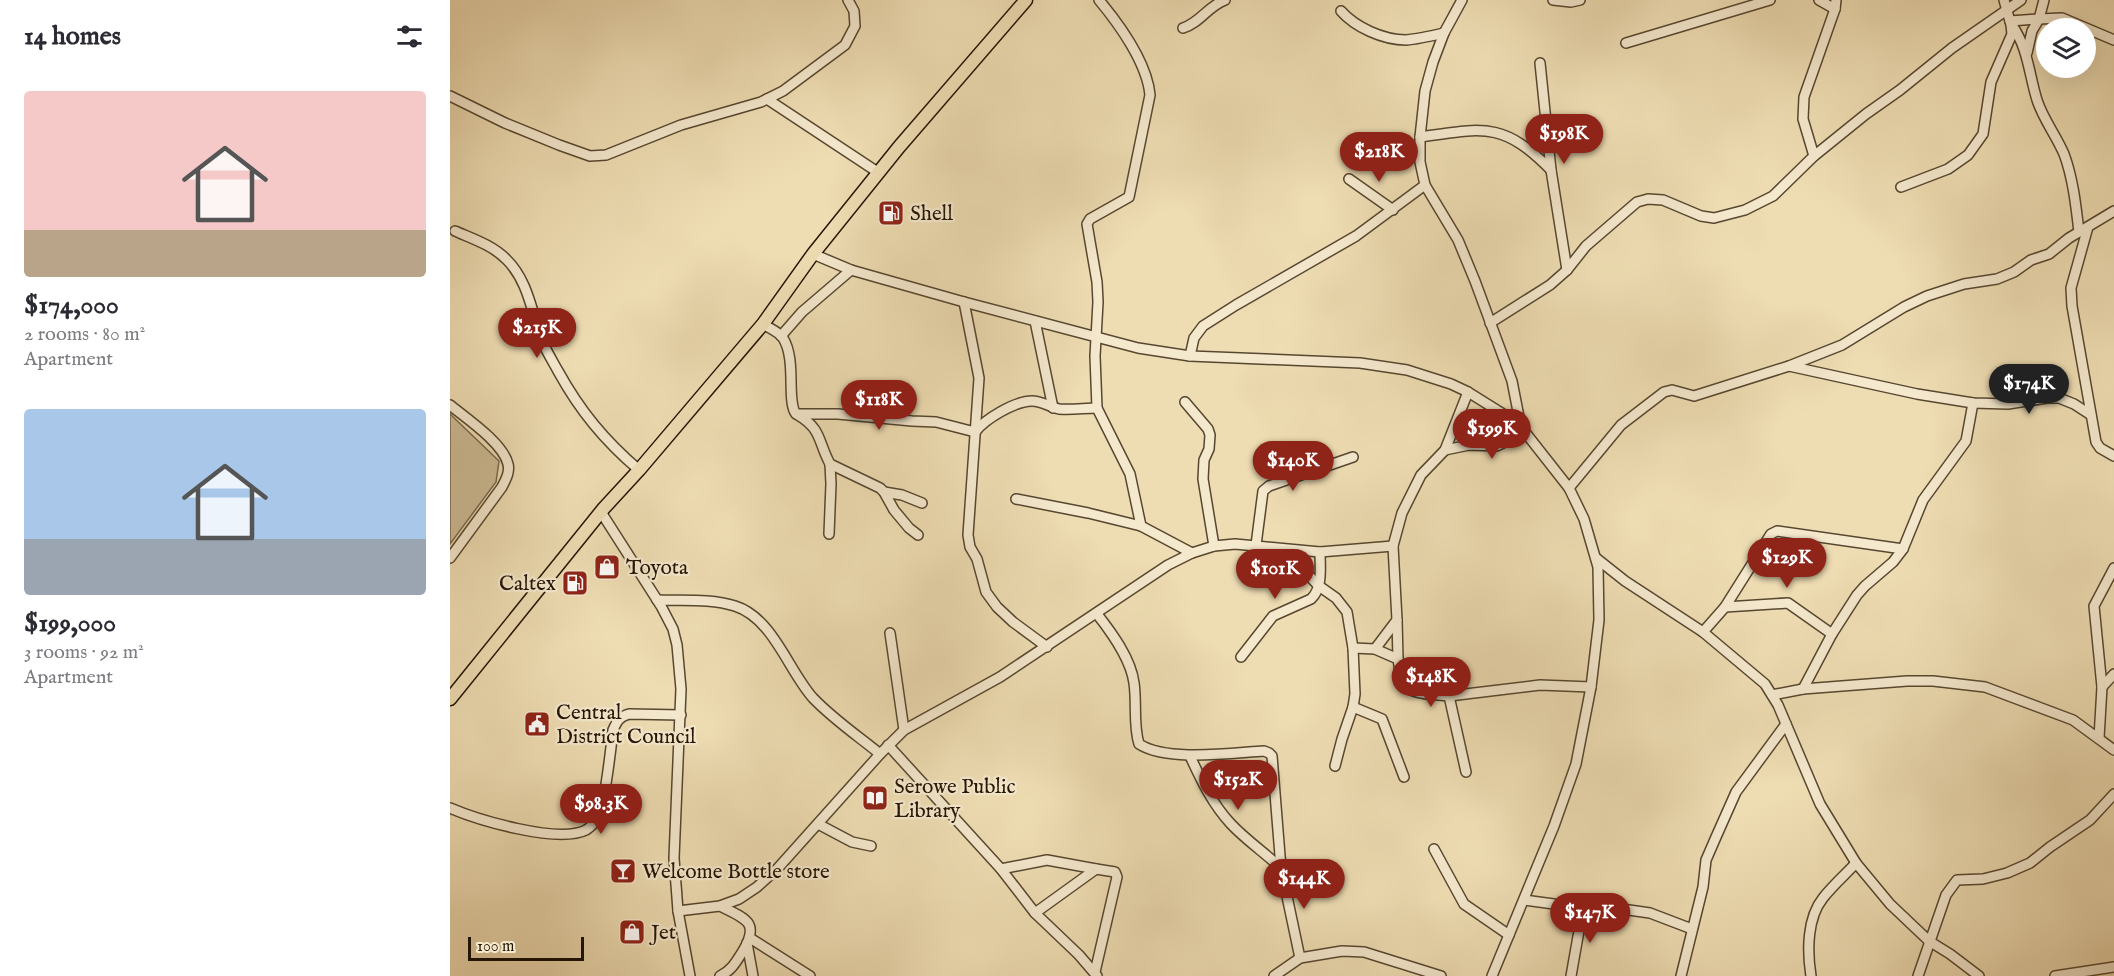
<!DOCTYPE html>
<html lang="en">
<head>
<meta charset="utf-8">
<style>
  :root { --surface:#fff; --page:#f7f7f7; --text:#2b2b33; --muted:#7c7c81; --accent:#8f2418 }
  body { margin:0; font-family:"IM FELL English",serif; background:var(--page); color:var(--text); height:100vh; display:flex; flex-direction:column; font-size:22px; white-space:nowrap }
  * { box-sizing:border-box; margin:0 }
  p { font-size:20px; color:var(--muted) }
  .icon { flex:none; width:33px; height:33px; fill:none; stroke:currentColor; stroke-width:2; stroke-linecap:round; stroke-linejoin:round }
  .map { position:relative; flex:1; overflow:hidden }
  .details { display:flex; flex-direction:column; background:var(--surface); width:450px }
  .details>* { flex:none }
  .controls { position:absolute; left:1586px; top:18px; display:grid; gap:12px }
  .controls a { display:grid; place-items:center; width:60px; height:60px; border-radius:50%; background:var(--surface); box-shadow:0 6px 24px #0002; font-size:30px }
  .scale { position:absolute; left:18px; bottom:15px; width:116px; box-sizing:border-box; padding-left:6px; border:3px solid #251504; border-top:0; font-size:16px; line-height:21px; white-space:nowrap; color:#251504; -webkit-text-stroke:4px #f4e8cd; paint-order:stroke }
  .price { position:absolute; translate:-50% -51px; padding:0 14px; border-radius:21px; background:var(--accent); color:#fff; font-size:20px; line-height:39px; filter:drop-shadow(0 2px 3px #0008) }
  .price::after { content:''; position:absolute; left:50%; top:36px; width:18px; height:14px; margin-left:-9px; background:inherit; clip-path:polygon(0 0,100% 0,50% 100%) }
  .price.on { background:#222; color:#fff }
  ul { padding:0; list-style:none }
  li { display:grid; align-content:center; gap:12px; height:318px; padding:0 24px }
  li span { display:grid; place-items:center; height:186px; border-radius:6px; color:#555 }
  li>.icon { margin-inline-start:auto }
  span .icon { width:108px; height:108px; fill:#fffc; stroke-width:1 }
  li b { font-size:26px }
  h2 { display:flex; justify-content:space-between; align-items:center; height:72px; padding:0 24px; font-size:26px }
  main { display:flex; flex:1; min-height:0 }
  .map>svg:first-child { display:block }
  .green { fill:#ccba94; stroke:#78684c; stroke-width:1.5 }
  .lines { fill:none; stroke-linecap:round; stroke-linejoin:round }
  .minor-casing { stroke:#574730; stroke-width:12 }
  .major-casing { stroke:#251504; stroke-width:15 }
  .minor { stroke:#f4e8cd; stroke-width:9 }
  .major { stroke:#eedcb2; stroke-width:12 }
  .labels { text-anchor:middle; stroke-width:4.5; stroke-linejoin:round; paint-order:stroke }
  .poi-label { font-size:21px; fill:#251504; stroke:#f4e8cd; text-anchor:start }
</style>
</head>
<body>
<main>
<section class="details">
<h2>14 homes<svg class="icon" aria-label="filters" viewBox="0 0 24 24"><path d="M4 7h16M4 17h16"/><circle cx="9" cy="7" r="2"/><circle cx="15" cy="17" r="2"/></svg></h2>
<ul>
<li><span style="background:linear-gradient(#f6c9c9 75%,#b9a48a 0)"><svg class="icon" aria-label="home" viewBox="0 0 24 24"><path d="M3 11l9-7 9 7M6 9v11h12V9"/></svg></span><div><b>$174,000</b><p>2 rooms · 80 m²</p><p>Apartment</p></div></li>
<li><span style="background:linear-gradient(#a9c7e8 70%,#9aa5b1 0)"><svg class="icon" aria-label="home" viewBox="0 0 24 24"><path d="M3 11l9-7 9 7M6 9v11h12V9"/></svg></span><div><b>$199,000</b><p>3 rooms · 92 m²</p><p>Apartment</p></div></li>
</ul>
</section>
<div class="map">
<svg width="1664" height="976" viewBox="0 0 1664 976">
  <rect width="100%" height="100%" fill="#eedcb2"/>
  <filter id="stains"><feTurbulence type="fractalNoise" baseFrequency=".00333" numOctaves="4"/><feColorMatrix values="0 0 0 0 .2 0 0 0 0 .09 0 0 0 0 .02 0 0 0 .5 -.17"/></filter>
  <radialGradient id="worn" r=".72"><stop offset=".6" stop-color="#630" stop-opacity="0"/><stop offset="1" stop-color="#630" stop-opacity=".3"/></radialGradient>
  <polygon class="green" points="0,414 49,461 46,482 0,544"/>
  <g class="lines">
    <defs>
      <g id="minor">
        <path d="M649 0C669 24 697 63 700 95L679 197 640 219 637 224 647 282 648 302 645 356 647 408 680 474 691 526 742 553"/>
        <polyline points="1012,0 994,33 983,62 975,91 970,137 970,162 975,185 1008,240 1025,281 1062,381 1071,427"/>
        <polyline points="1103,0 1121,2 1130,0"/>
        <polyline points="1369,0 1385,9"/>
        <polyline points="1594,0 1589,19 1612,18 1664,40"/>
        <path d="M891 11C905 27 933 40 956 40 968 39 981 36 994 33"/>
        <polyline points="1560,21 1589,19"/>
        <path d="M1562 25C1578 48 1579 74 1587 100 1593 119 1606 135 1614 154 1623 178 1626 206 1629 232"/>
        <path d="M733 28C750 23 758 6 775 0"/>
        <polyline points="1176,43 1320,0"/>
        <polyline points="1577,53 1582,31 1589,19"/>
        <polyline points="1090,63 1101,170 1117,270"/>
        <polyline points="0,96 55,123 109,145 140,156 156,155 231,125 311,102 333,91 395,45 405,26 404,11 398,0"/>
        <polyline points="317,99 429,173"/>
        <path d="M970 137C1033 128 1053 121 1101 170"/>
        <polyline points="1364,156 1353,119 1354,97 1385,9 1386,0"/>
        <polyline points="899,179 943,210"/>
        <polyline points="1451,187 1498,169 1518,155 1533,134 1541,82 1562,34 1561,25 1554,0"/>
        <polyline points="1638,227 1621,288 1622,306 1646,442 1650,448 1664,456"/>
        <path d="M5 231C23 239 42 245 56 259 79 281 82 315 93 343 97 352 103 362 108 371 130 411 155 441 189 470"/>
        <polyline points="363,254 401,270 514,302 688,348 740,356 910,363 957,370 1001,384 1018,392 1058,417 1071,427 1119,488 1134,519 1148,567 1149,620 1141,687 1126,764 1104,826 1042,976"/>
        <polyline points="514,302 529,378 518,535 520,547 527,559 536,592 547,607 563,622 597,647"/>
        <polyline points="585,321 603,408"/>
        <polyline points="1040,323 1100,285 1117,270 1136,246 1187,202 1198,199 1213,200 1251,216 1264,218 1295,210 1323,196 1364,156 1416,114 1450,90 1502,48 1571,0"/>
        <path d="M313 324C319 328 329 332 333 338 347 360 336 401 346 414H388L462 421 486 422 525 432"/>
        <polyline points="331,336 352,312 401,270"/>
        <polyline points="740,356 744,338 753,326 786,305 906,236 975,185"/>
        <polyline points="1339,366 1467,394 1523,403 1558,404 1597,398 1609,398 1624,404 1641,415"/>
        <polyline points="735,402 758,429 760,435 759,449 754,460 753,479 764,546"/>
        <path d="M0 405C16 418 53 443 58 464 60 472 56 479 52 487L0 558"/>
        <path d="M348 415C372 429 368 442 380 464L430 488 434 492 444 510 459 528 468 535"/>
        <path d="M525 432C535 419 565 401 582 401 592 401 600 407 609 409 622 410 635 408 647 408"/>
        <polyline points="995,450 1019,445 1047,446 1075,432"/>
        <polyline points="1119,488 1171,425 1214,392 1222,390 1244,396 1339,366 1392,345 1454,307 1477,296 1514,284 1547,279 1564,272 1581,260 1599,254 1619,238 1664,211"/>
        <polyline points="434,492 452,495 472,503"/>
        <polyline points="566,499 638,513 691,526"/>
        <polyline points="151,512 211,606 223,629 227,645 231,689 224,858 228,911 240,976"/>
        <polyline points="379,534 381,484 380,464"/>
        <polyline points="806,545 813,491 819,486 903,457"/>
        <polyline points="833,549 869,586 886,598 897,612 903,648 905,694 903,707 892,739 885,766"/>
        <polyline points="1146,558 1175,581 1253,632 1315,684 1328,705 1370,804 1406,863 1440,904 1479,941 1500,954 1529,976"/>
        <path d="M207 600C232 601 261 598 285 606 323 618 338 670 363 698 383 719 408 736 430 754"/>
        <polyline points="1275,607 1338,603 1382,634"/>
        <path d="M647 614C662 633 681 659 684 683 687 703 683 725 689 744 717 762 781 753 814 751L819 753 822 756 831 868 850 958"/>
        <path d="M947 620 948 659 952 684C965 696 983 694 999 696L1016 772"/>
        <polyline points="1253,632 1275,607 1321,534 1327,531 1453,549"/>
        <polyline points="440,633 454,730"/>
        <polyline points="903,648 925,649 948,659"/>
        <polyline points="925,649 947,620 943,546 952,513 971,475 995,450 1018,392"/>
        <path d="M791 657 823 616 861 599C873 588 870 567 870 552"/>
        <polyline points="1652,687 1664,674"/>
        <polyline points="1353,689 1382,634 1407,595 1415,586 1443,562 1453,549 1473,500 1516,441 1523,403"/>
        <polyline points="1322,695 1353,689 1457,681 1483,681 1535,687 1623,720 1664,750"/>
        <polyline points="999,696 1090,685 1141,687"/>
        <polyline points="903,707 932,719 954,777"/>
        <polyline points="1649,738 1652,687 1644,606 1664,568"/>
        <polyline points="438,745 551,869 585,913 629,955 647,976"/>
        <path d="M740 756C751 780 763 805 781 824 796 840 815 853 831 868"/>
        <path d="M0 808C28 820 108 844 136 830 141 827 145 822 148 817 155 805 161 747 163 730 167 721 169 717 179 714L231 715"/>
        <polyline points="368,824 402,842 421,846"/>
        <polyline points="984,849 1014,904 1059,935"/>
        <polyline points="551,869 597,860 646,869"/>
        <polyline points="1074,900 1133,908 1172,909 1200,913 1242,929"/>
        <polyline points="228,911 270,906 289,899 307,887 328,868 430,754 454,730 550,677 718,565 742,553 764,546 785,544 870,552 943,546"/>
        <polyline points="585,913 646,869 665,872 667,877 645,972"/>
        <polyline points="300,938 360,976"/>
        <polyline points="297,943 303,976"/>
        <path d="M270 976C282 970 286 962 293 951 310 922 296 919 270 906"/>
        <polyline points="824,976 850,958 892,951 914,952 991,976"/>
        <polyline points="1121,976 1133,908"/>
        <polyline points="1231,976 1253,887 1256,860 1266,837 1286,792 1336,724"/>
        <path d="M1361 976C1357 951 1357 918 1373 898 1383 885 1396 874 1406 863"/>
        <polyline points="1468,976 1496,895 1507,880 1533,879 1557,873 1580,863 1600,847 1640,820 1664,794"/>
        <polyline points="1605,976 1664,967"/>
      </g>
      <polyline id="major" points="0,699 154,508 189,470 313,324 363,254 449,147 576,0"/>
    </defs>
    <use href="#minor" class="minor-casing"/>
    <use href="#major" class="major-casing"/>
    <use href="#minor" class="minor"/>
    <use href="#major" class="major"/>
  </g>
  <defs>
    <symbol id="fuel-square" viewBox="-11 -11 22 22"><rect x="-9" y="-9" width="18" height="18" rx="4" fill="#8f2418" stroke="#f4e8cd"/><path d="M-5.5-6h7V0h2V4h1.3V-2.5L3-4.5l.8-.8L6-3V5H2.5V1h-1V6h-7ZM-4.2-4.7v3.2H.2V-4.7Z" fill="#fff"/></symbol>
    <symbol id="shop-square" viewBox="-11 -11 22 22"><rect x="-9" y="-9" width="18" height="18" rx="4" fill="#8f2418" stroke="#f4e8cd"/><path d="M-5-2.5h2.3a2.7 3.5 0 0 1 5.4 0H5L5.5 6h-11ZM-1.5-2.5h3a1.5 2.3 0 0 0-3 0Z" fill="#fff"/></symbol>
    <symbol id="civic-square" viewBox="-11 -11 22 22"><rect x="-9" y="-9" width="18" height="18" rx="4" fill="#8f2418" stroke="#f4e8cd"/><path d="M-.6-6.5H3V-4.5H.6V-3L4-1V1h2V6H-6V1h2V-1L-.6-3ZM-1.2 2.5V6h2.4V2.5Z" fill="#fff"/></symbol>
    <symbol id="library-square" viewBox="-11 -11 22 22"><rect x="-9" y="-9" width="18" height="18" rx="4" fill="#8f2418" stroke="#f4e8cd"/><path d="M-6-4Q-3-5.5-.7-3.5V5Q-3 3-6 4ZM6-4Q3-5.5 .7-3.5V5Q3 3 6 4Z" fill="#fff"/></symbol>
    <symbol id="bar-square" viewBox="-11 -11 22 22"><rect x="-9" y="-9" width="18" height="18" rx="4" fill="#8f2418" stroke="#f4e8cd"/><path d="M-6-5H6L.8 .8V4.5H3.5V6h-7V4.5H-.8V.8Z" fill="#fff"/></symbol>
  </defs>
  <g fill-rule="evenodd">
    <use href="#fuel-square" x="426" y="198" width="30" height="30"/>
    <use href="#shop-square" x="142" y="552" width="30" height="30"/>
    <use href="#fuel-square" x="110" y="568" width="30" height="30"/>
    <use href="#civic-square" x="72" y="709" width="30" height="30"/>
    <use href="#library-square" x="410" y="783" width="30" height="30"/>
    <use href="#bar-square" x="158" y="856" width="30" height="30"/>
    <use href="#shop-square" x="167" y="917" width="30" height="30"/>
  </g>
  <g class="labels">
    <g class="poi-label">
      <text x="460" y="220">Shell</text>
      <text x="176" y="574">Toyota</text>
      <text x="106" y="590" text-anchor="end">Caltex</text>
      <text x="106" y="719">Central<tspan x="106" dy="24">District Council</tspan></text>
      <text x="444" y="793">Serowe Public<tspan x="444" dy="24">Library</tspan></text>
      <text x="192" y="878">Welcome Bottle store</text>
      <text x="201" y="939">Jet</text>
    </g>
  </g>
  <rect width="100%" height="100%" filter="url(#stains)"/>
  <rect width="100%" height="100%" fill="url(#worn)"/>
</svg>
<div class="controls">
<a><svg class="icon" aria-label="layers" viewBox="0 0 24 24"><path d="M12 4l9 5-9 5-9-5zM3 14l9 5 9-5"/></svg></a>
</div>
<div class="scale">100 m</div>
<b class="price" style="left:1114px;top:165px">$198K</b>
<b class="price" style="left:929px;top:183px">$218K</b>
<b class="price" style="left:87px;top:359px">$215K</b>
<b class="price on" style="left:1579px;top:415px">$174K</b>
<b class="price" style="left:429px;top:431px">$118K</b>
<b class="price" style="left:1042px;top:460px">$199K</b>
<b class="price" style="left:843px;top:492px">$140K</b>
<b class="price" style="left:1337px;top:589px">$129K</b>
<b class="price" style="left:825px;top:600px">$101K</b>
<b class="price" style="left:981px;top:708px">$148K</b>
<b class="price" style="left:788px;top:811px">$152K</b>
<b class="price" style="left:151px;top:835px">$98.3K</b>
<b class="price" style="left:854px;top:910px">$144K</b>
<b class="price" style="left:1140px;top:944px">$147K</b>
</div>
</main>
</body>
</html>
